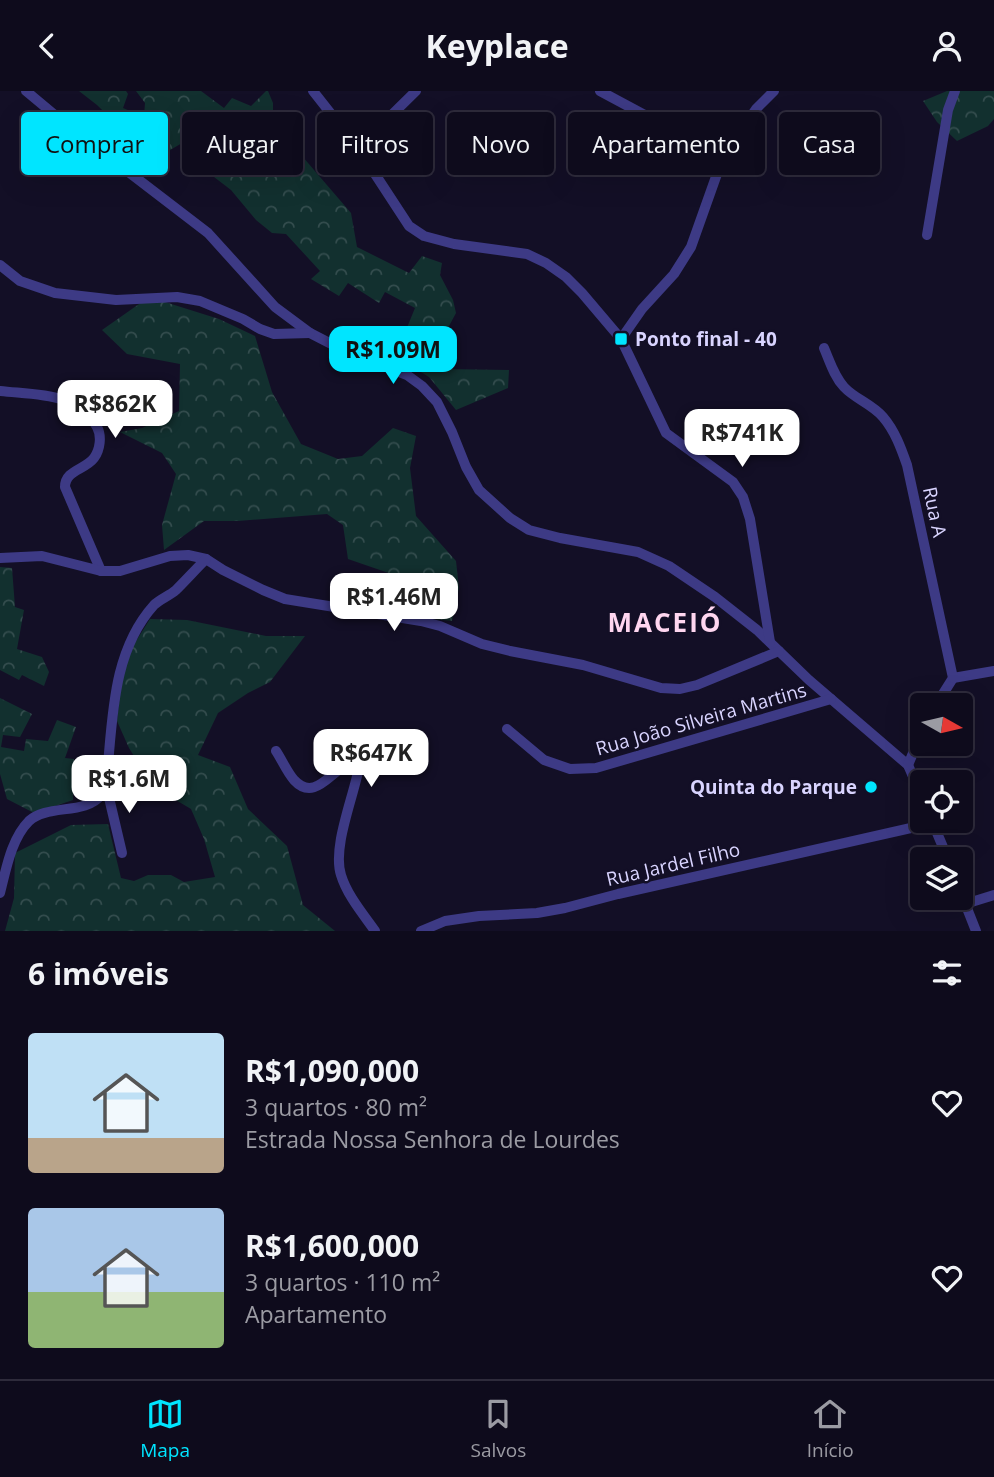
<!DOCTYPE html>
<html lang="pt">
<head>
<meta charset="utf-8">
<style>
  :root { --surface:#0e0b1c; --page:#1c1929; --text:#f1f3f6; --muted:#9b9ba3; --line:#2e2b3b; --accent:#00e5ff }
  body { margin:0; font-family:"Open Sans",sans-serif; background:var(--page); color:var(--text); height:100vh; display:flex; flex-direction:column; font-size:26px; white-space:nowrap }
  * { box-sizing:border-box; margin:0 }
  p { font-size:23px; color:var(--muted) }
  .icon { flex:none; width:38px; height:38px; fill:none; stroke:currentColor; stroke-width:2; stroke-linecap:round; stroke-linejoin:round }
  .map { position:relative; height:840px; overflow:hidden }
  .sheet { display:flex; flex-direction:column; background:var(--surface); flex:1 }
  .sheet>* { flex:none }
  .banner { position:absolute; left:21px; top:21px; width:952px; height:63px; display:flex; gap:14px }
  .needle { width:46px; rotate:98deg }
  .tools { position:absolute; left:910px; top:602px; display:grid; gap:14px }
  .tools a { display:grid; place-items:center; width:63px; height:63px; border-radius:7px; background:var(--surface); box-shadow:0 7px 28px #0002,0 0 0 2px var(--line); font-size:35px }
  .price { position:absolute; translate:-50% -60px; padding:0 16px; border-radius:14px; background:#fff; color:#222; font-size:23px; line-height:46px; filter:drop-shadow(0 2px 4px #0008) }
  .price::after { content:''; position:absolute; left:50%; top:42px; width:21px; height:16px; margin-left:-10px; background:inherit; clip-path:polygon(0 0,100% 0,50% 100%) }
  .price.on { background:var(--accent); color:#111 }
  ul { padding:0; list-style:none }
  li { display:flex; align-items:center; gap:21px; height:175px; padding:0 28px }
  li span { display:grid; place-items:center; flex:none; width:196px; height:140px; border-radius:7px; color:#555 }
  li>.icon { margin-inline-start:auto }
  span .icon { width:84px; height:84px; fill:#fffc; stroke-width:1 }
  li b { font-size:30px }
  h2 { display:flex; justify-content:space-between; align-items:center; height:84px; padding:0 28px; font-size:30px }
  .pill { padding:0 24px; border-radius:7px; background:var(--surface); box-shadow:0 7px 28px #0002,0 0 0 2px var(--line); font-size:24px; line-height:63px }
  .pill.on { background:var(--accent); color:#111 }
  header { display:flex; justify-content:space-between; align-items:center; height:91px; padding:0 28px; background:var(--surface); font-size:32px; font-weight:700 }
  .dock { display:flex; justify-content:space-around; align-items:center; height:98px; border-top:2px solid var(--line); background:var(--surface); font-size:19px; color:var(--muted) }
  .dock a { display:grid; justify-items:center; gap:4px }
  .dock .on { color:var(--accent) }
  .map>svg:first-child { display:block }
  .forest { fill:url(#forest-crowns) }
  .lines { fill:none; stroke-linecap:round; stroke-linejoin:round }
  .minor { stroke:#3d3a85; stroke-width:10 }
  .poi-dot { fill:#00e5ff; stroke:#130f26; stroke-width:2.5 }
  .labels { text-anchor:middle; stroke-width:5; stroke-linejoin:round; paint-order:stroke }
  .poi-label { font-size:19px; font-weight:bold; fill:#d9d4ff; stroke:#130f26; text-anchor:start }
  .street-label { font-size:19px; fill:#d9d4ff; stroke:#130f26 }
  .district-label { font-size:26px; font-weight:bold; letter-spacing:2px; fill:#ffd6f0; stroke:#130f26 }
</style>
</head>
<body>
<header><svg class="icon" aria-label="back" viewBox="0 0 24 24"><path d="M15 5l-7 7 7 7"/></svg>Keyplace<svg class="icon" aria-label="person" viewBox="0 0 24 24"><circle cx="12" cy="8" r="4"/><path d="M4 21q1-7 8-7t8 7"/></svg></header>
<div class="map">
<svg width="994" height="840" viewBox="0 0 994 840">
  <defs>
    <pattern id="forest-crowns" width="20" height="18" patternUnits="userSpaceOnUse" patternTransform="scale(1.75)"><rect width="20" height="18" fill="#12302f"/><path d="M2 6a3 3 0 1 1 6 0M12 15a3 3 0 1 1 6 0" fill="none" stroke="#344d4e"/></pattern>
  </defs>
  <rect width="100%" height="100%" fill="#130f26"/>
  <g class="forest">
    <polygon points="79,0 126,0 128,3 123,17 144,26 145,12 136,0 201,0 224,17 232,7 251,15 266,0 268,0 273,12 273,38 302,65 351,122 357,156 409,182 422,165 442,172 440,184 453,209 456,222 449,235 451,253 435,263 441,278 509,279 508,297 456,319 429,286 408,273 420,250 406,239 415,217 385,201 379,212 348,192 339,205 311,188 320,180 286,143 272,142 256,129 231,99 201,76 210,66 192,46 162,64 134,50 97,14"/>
    <polygon points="947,0 994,0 994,28 988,35 957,50 937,31 923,10"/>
    <polygon points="149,206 219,228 255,245 272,301 301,353 338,368 362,365 393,337 416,345 410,377 416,425 456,470 459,497 452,530 414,526 412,504 406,488 348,468 343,434 327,423 238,430 204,430 164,459 162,434 176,383 162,362 120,341 142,337 179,320 180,273 127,263 102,239"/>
    <polygon points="0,476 12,477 15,516 24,519 17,558 42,566 49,581 44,595 22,584 19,589 0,579"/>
    <polygon points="150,528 187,529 266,545 305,545 270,591 248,602 218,622 198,664 230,676 248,718 287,755 303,814 335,840 5,840 14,807 15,762 71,734 108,733 121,787 134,790 148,784 171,784 184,791 215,786 204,748 191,718 164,702 149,689 129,657 117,630 124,569"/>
    <polygon points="0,607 32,623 20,646 3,644 1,656 24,660 26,648 48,650 57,629 76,636 65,667 74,668 73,709 34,722 7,708 0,683"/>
  </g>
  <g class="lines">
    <g class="minor">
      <polyline points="26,0 62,30 208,142 275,216 310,242 345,260 407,284 422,295 437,311 452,341 466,376 479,399 510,427 529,439 560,447 638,461 669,475 715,506 757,539 809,589 908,674 922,706"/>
      <polyline points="313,0 358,57 409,135 424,145 454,153 527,163 546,172 566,186 582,202 621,248 666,342 733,391 743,406 750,428 770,551"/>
      <polyline points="600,0 723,66"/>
      <polyline points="358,57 416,0"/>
      <polyline points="927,144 948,19 955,0"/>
      <polyline points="0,174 20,190 55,202 116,209 177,206 200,210 243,228 260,238 274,243 310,242"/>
      <polyline points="621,248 642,218 674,183 691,156 723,66 756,18 774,0"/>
      <path d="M824 257C830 271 834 285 844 296 855 308 872 313 883 326 895 340 901 357 907 374L953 587 936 614"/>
      <path d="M0 300C34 304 78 301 97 336 102 345 100 359 94 367 85 379 65 379 65 396L101 480"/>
      <polyline points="0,467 42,465 101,480 120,480 170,465 188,464 206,468 223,479 263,499 285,508 421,530 440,535 482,553 510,560 583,574 661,597 680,598 697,594 779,560"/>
      <polyline points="953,587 994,580"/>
      <polyline points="507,638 544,669 570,678 596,677 831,608"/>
      <path d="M276 660C282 669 287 681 294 689 318 715 335 669 357 672L359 676C354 705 332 756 341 784 347 804 363 823 375 840"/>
      <polyline points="908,674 922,641"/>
      <polyline points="106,694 122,762"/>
      <polyline points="932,730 948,768"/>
      <path d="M0 802C6 779 11 748 29 730 47 713 86 724 101 704 103 701 104 697 106 694 113 633 110 563 154 514 160 508 169 505 176 499 186 489 196 478 206 468"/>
      <polyline points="961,802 976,840"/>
      <polyline points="965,813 994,804"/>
      <polyline points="421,840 445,830 479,825 537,822 565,817 618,803 933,732"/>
    </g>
  </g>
  <g class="poi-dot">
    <rect x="614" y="241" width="14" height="14" rx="3.5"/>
    <circle cx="871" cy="696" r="7"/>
  </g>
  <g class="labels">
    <g class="poi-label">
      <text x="635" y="255">Ponto final - 40</text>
      <text x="857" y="703" text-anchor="end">Quinta do Parque</text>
    </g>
    <g class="street-label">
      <text transform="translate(935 421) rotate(78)" y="7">Rua A</text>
      <text transform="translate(701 628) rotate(-16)" y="7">Rua João Silveira Martins</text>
      <text transform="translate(673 773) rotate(-13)" y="7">Rua Jardel Filho</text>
    </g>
    <g class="district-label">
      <text x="665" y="541">MACEIÓ</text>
    </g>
  </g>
</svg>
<div class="tools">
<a><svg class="needle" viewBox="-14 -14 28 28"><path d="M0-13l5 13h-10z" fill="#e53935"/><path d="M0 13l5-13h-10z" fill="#9b9ba3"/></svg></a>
<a><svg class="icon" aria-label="locate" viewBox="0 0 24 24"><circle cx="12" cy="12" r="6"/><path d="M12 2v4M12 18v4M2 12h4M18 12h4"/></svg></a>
<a><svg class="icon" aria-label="layers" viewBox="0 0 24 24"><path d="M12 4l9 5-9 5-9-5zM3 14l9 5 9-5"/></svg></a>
</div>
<b class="price on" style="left:393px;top:295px">R$1.09M</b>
<b class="price" style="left:115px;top:349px">R$862K</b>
<b class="price" style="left:742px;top:378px">R$741K</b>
<b class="price" style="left:394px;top:542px">R$1.46M</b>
<b class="price" style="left:371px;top:698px">R$647K</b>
<b class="price" style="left:129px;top:724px">R$1.6M</b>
<div class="banner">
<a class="pill on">Comprar</a>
<a class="pill">Alugar</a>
<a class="pill">Filtros</a>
<a class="pill">Novo</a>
<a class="pill">Apartamento</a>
<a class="pill">Casa</a>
</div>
</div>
<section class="sheet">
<h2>6 imóveis<svg class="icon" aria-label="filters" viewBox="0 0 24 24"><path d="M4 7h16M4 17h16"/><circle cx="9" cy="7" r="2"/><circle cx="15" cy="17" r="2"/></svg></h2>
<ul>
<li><span style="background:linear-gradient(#bfe0f5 75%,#b9a48a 0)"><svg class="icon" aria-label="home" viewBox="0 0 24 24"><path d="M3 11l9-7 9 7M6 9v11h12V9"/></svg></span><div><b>R$1,090,000</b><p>3 quartos · 80 m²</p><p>Estrada Nossa Senhora de Lourdes</p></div><svg class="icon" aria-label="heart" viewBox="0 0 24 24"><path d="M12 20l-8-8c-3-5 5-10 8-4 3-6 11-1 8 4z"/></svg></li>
<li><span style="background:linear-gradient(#a9c7e8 60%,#8fb573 0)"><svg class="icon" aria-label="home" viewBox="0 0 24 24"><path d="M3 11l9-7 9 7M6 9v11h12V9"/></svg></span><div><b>R$1,600,000</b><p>3 quartos · 110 m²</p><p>Apartamento</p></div><svg class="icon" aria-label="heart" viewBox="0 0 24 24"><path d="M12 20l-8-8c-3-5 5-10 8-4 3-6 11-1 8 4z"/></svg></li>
</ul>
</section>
<nav class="dock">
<a class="on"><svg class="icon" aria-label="map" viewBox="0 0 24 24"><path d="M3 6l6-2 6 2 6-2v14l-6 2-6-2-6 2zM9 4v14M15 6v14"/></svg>Mapa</a>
<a><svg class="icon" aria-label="saved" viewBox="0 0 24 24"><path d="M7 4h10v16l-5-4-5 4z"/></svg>Salvos</a>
<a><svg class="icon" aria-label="home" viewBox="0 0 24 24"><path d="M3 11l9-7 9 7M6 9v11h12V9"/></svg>Início</a>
</nav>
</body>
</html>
